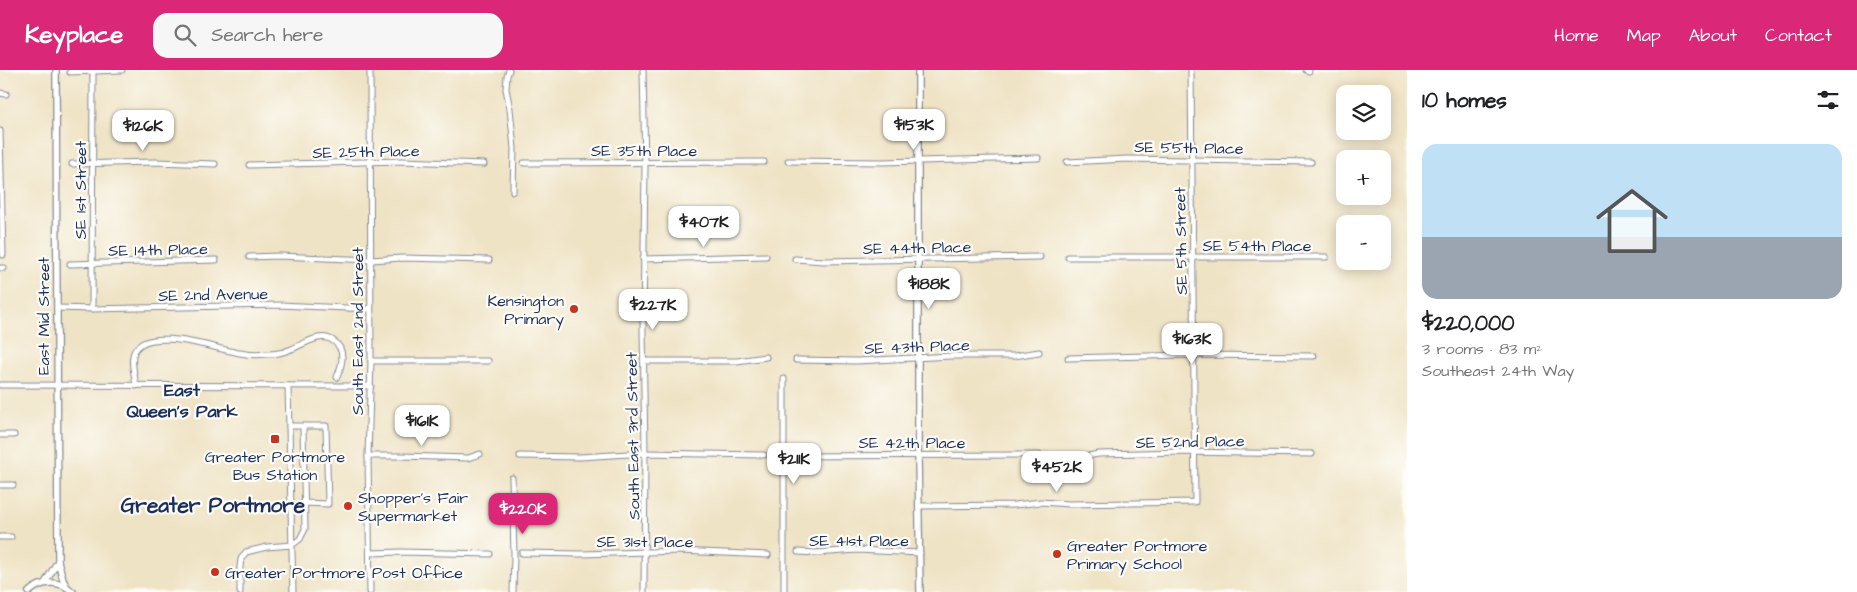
<!DOCTYPE html>
<html lang="en">
<head>
<meta charset="utf-8">
<style>
  :root { --surface:#fff; --page:#f6f6f6; --text:#202124; --muted:#757577; --accent:#db2777 }
  body { margin:0; font-family:"Architects Daughter",sans-serif; background:var(--page); color:var(--text); height:100vh; display:flex; flex-direction:column; font-size:19px; white-space:nowrap }
  * { box-sizing:border-box; margin:0 }
  p { font-size:16px; color:var(--muted) }
  .icon { flex:none; width:28px; height:28px; fill:none; stroke:currentColor; stroke-width:2; stroke-linecap:round; stroke-linejoin:round }
  .map { position:relative; flex:1; overflow:hidden }
  .drawer { display:flex; flex-direction:column; background:var(--surface); width:450px }
  .drawer>* { flex:none }
  .fabs { position:absolute; left:1336px; top:15px; display:grid; gap:10px }
  .fabs a { display:grid; place-items:center; width:55px; height:55px; border-radius:10px; background:var(--surface); box-shadow:0 2px 12px #0003; font-size:25px }
  .price { position:absolute; translate:-50% -42px; padding:0 11px; border-radius:10px; background:#fff; color:#222; font-size:16px; line-height:32px; filter:drop-shadow(0 1px 2px #0008) }
  .price::after { content:''; position:absolute; left:50%; top:30px; width:15px; height:11px; margin-left:-8px; background:inherit; clip-path:polygon(0 0,100% 0,50% 100%) }
  .price.selected { background:var(--accent); color:#fff }
  ul { padding:0; list-style:none }
  li { display:grid; align-content:center; gap:10px; height:265px; padding:0 15px }
  li span { display:grid; place-items:center; height:155px; border-radius:15px; color:#555 }
  li>.icon { margin-inline-start:auto }
  span .icon { width:90px; height:90px; fill:#fffc; stroke-width:1 }
  li b { font-size:21px }
  h2 { display:flex; justify-content:space-between; align-items:center; height:60px; padding:0 15px; font-size:21px }
  header { display:flex; align-items:center; gap:30px; box-sizing:border-box; height:70px; padding:0 25px; background:var(--accent); color:#fff }
  header strong { font-size:24px }
  nav { display:flex; gap:28px; margin-inline-start:auto; font-size:18px }
  .search { width:350px; height:45px; background:var(--page); display:flex; align-items:center; gap:12px; box-sizing:border-box; padding:0 18px; border-radius:15px; color:var(--muted); font-size:19px }
  main { display:flex; flex:1; min-height:0 }
  .map>svg:first-child { display:block }
  .lines { fill:none; stroke-linecap:round; stroke-linejoin:round }
  .minor-casing { stroke:#858992; stroke-width:7 }
  .tertiary-casing { stroke:#858992; stroke-width:8 }
  .minor { stroke:#fff; stroke-width:5 }
  .tertiary { stroke:#fff; stroke-width:5.5 }
  .poi-dot { fill:#c8321e; stroke:#fdfcf7; stroke-width:2 }
  .labels { text-anchor:middle; stroke-width:4.5; stroke-linejoin:round; paint-order:stroke }
  .street-label { font-size:16px; fill:#1b2f5e; stroke:#fdfcf7 }
  .poi-label { font-size:16px; fill:#1b2f5e; stroke:#fdfcf7; text-anchor:start }
  .neighbourhood-label { font-size:18px; font-weight:bold; fill:#1b2f5e; stroke:#fdfcf7 }
  .district-label { font-size:21px; font-weight:bold; fill:#1b2f5e; stroke:#fdfcf7 }
</style>
</head>
<body>
<header>
<strong>Keyplace</strong>
<div class="search"><svg class="icon" aria-label="search" viewBox="0 0 24 24"><circle cx="10" cy="10" r="6"/><path d="M15 15l6 6"/></svg>Search here</div>
<nav><a>Home</a><a>Map</a><a>About</a><a>Contact</a></nav>
</header>
<main>
<div class="map">
<svg width="1407" height="522" viewBox="0 0 1407 522">
  <rect width="100%" height="100%" fill="#fdfcf7"/>
  <filter id="ink" filterUnits="userSpaceOnUse"><feTurbulence type="fractalNoise" baseFrequency=".02" numOctaves="2"/><feDisplacementMap in="SourceGraphic" scale="10" xChannelSelector="R" yChannelSelector="G"/><feConvolveMatrix kernelMatrix="1 2 1 2 8 2 1 2 1" color-interpolation-filters="sRGB"/></filter>
  <filter id="wash" filterUnits="userSpaceOnUse"><feTurbulence type="fractalNoise" baseFrequency=".0096" numOctaves="4" result="noise"/><feDisplacementMap in="SourceGraphic" scale="20" xChannelSelector="R" yChannelSelector="G"/><feGaussianBlur stdDeviation="1.12" result="paint"/><feColorMatrix in="noise" values="0 0 0 0 0 0 0 0 0 0 0 0 0 0 0 0 0 1.4 0 .05"/><feComposite in="paint" operator="in"/></filter>
  <g filter="url(#wash)">
    <rect width="100%" height="100%" fill="#efe3c5"/>
  </g>
  <g filter="url(#ink)">
    <g class="lines">
      <defs>
        <g id="minor">
          <polyline points="370,0 371,291 368,386 370,522"/>
          <polyline points="509,0 507,6 506,19 510,39 514,78 513,121"/>
          <polyline points="643,0 645,95 643,259 645,383 644,522"/>
          <polyline points="1306,0 1309,1"/>
          <polyline points="70,2 122,0"/>
          <polyline points="0,23 6,24"/>
          <polyline points="0,61 3,185"/>
          <polyline points="788,91 882,92 1038,88"/>
          <polyline points="1067,92 1127,89 1311,92"/>
          <polyline points="524,93 764,92"/>
          <polyline points="72,94 155,92 215,94"/>
          <polyline points="249,95 402,91 484,94"/>
          <polyline points="249,187 279,186 371,190 402,188 489,190"/>
          <polyline points="1068,187 1326,187"/>
          <polyline points="643,189 766,186"/>
          <polyline points="795,189 824,191 1040,187"/>
          <polyline points="70,194 216,190"/>
          <polyline points="0,198 4,198"/>
          <polyline points="57,238 92,239 279,235 370,239"/>
          <polyline points="92,239 93,0"/>
          <polyline points="1068,288 1187,285 1314,286"/>
          <polyline points="796,290 857,291 951,286 1014,286 1039,282"/>
          <polyline points="371,291 488,291"/>
          <polyline points="643,291 737,291 766,287"/>
          <polyline points="784,309 784,522"/>
          <polyline points="0,315 371,316"/>
          <path d="M136 316C135 306 130 291 134 282 147 254 219 280 240 283 249 285 258 285 267 284 274 284 282 283 289 280 301 276 319 262 332 270 347 279 342 295 337 307"/>
          <polyline points="288,316 293,522"/>
          <polyline points="289,356 303,356"/>
          <polyline points="0,365 14,365"/>
          <polyline points="368,386 402,386 468,388 480,384"/>
          <polyline points="520,386 580,387 645,383 764,385"/>
          <polyline points="784,386 1039,385"/>
          <polyline points="1069,389 1099,384 1181,382 1312,384"/>
          <polyline points="512,408 514,485 513,522"/>
          <polyline points="0,415 13,415"/>
          <polyline points="920,436 1015,435 1041,432 1069,434 1195,432 1191,0"/>
          <polyline points="0,467 11,467"/>
          <polyline points="798,482 816,483 857,480 920,483"/>
          <polyline points="370,483 401,482 490,484"/>
          <polyline points="522,483 582,484 680,481 768,485"/>
          <polyline points="240,522 240,497 241,489 246,482 267,477 292,475 300,469 305,459 303,356 326,356 328,434 303,433"/>
        </g>
        <g id="tertiary">
          <polyline points="56,0 58,491 63,510 67,517"/>
          <polyline points="918,0 918,384 920,522"/>
          <polyline points="45,513 58,491"/>
          <path d="M29 522C42 510 60 510 73 522"/>
        </g>
      </defs>
      <use href="#minor" class="minor-casing"/>
      <use href="#tertiary" class="tertiary-casing"/>
      <use href="#minor" class="minor"/>
      <use href="#tertiary" class="tertiary"/>
    </g>
  </g>
  <g class="poi-dot">
    <circle cx="574" cy="239" r="5"/>
    <rect x="270" y="364" width="10" height="10" rx="2.5"/>
    <circle cx="348" cy="436" r="5"/>
    <circle cx="1057" cy="484" r="5"/>
    <circle cx="215" cy="502" r="5"/>
  </g>
  <g class="labels">
    <g class="street-label">
      <text transform="translate(1189 77) rotate(1)" y="6">SE 55th Place</text>
      <text x="644" y="86">SE 35th Place</text>
      <text transform="translate(366 81) rotate(-1)" y="6">SE 25th Place</text>
      <text transform="translate(80 120) rotate(-90)" y="6">SE 1st Street</text>
      <text transform="translate(1180 171) rotate(-91)" y="6">SE 5th Street</text>
      <text x="1257" y="181">SE 54th Place</text>
      <text transform="translate(917 177) rotate(-1)" y="6">SE 44th Place</text>
      <text transform="translate(158 179) rotate(-1)" y="6">SE 14th Place</text>
      <text transform="translate(213 224) rotate(-1)" y="6">SE 2nd Avenue</text>
      <text transform="translate(43 246) rotate(-90)" y="6">East Mid Street</text>
      <text transform="translate(357 261) rotate(-90)" y="6">South East 2nd Street</text>
      <text transform="translate(917 276) rotate(-2)" y="6">SE 43th Place</text>
      <text transform="translate(632 366) rotate(-91)" y="6">South East 3rd Street</text>
      <text transform="translate(1190 371) rotate(-1)" y="6">SE 52nd Place</text>
      <text x="912" y="378">SE 42th Place</text>
      <text x="859" y="476">SE 41st Place</text>
      <text x="645" y="477">SE 31st Place</text>
    </g>
    <g class="poi-label">
      <text x="564" y="236" text-anchor="end">Kensington<tspan x="564" dy="18">Primary</tspan></text>
      <text x="275" y="392" text-anchor="middle">Greater Portmore<tspan x="275" dy="18">Bus Station</tspan></text>
      <text x="358" y="433">Shopper's Fair<tspan x="358" dy="18">Supermarket</tspan></text>
      <text x="1067" y="481">Greater Portmore<tspan x="1067" dy="18">Primary School</tspan></text>
      <text x="225" y="508">Greater Portmore Post Office</text>
    </g>
    <g class="neighbourhood-label">
      <text x="182" y="326">East<tspan x="182" dy="21">Queen's Park</tspan></text>
    </g>
    <g class="district-label">
      <text x="213" y="442">Greater Portmore</text>
    </g>
  </g>
</svg>
<div class="fabs">
<a><svg class="icon" aria-label="layers" viewBox="0 0 24 24"><path d="M12 4l9 5-9 5-9-5zM3 14l9 5 9-5"/></svg></a>
<a>+</a>
<a>−</a>
</div>
<b class="price" style="left:914px;top:81px">$153K</b>
<b class="price" style="left:143px;top:82px">$126K</b>
<b class="price" style="left:704px;top:178px">$407K</b>
<b class="price" style="left:929px;top:240px">$188K</b>
<b class="price" style="left:653px;top:261px">$227K</b>
<b class="price" style="left:1192px;top:295px">$163K</b>
<b class="price" style="left:422px;top:377px">$161K</b>
<b class="price" style="left:794px;top:415px">$211K</b>
<b class="price" style="left:1057px;top:423px">$452K</b>
<b class="price selected" style="left:523px;top:465px">$220K</b>
</div>
<section class="drawer">
<h2>10 homes<svg class="icon" aria-label="filters" viewBox="0 0 24 24"><path d="M4 7h16M4 17h16"/><circle cx="9" cy="7" r="2"/><circle cx="15" cy="17" r="2"/></svg></h2>
<ul>
<li><span style="background:linear-gradient(#bfe0f5 60%,#9aa5b1 0)"><svg class="icon" aria-label="home" viewBox="0 0 24 24"><path d="M3 11l9-7 9 7M6 9v11h12V9"/></svg></span><div><b>$220,000</b><p>3 rooms · 83 m²</p><p>Southeast 24th Way</p></div></li>
</ul>
</section>
</main>
</body>
</html>
